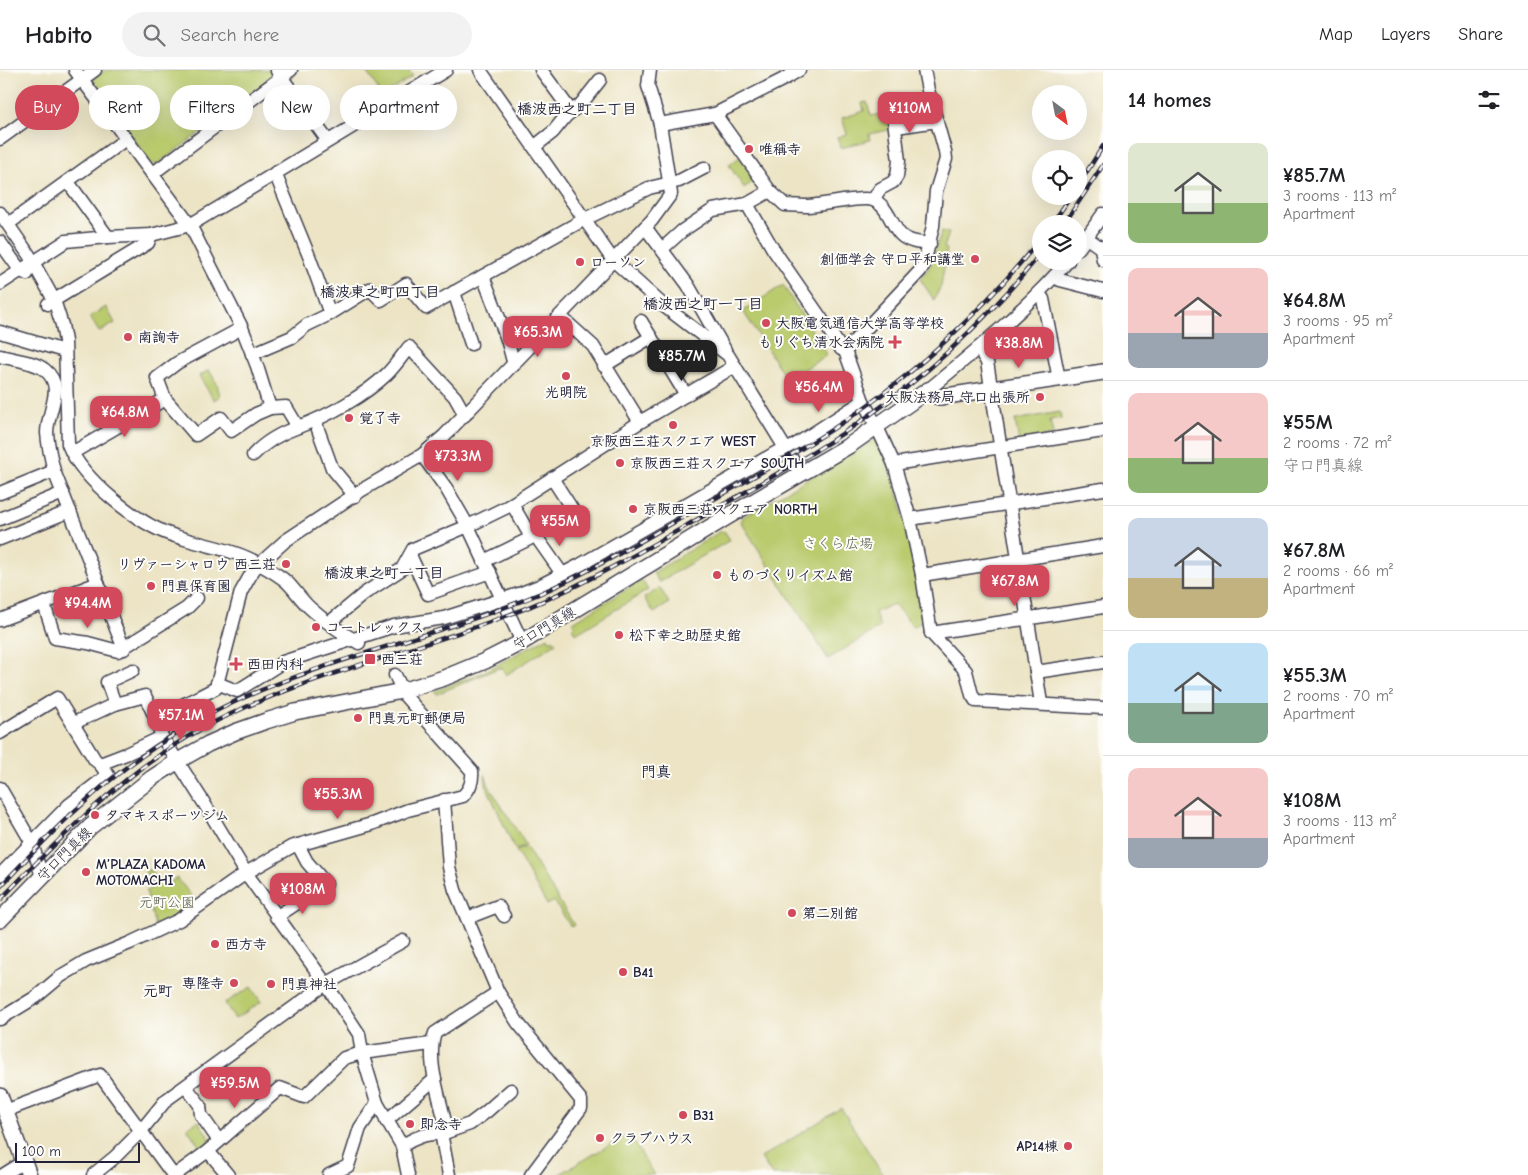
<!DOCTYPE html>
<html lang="en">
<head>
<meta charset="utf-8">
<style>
  :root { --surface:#fff; --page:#f2f2f2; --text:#202124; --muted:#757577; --line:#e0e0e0; --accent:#d1495b }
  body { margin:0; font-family:"Comic Neue","Klee One",sans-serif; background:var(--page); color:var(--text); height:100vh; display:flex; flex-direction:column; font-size:19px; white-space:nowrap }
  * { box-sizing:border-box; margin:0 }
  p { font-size:16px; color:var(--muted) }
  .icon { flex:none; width:28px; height:28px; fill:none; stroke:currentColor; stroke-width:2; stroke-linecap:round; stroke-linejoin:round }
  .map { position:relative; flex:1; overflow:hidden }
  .details { display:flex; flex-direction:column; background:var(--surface); width:425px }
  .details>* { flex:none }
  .guide { position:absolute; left:15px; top:15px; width:475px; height:45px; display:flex; gap:10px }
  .needle { width:32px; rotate:148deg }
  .tools { position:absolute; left:1032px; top:15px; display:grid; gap:10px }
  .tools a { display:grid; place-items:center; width:55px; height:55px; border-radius:50%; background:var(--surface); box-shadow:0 5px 20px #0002; font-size:25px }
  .scale { position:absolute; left:15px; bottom:12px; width:125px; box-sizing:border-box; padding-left:5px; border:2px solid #22223b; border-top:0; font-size:14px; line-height:18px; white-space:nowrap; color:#22223b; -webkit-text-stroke:4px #fdfcf7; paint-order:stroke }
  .price { position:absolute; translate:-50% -42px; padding:0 11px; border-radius:10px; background:var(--accent); color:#fff; font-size:16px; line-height:32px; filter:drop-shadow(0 1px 2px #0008) }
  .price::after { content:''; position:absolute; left:50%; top:30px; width:15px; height:11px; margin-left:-8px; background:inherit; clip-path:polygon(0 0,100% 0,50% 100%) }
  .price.on { background:#222; color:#fff }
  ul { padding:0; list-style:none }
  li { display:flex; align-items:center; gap:15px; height:125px; padding:0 25px }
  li+li { border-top:1px solid var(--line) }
  li span { display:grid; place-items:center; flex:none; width:140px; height:100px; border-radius:10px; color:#555 }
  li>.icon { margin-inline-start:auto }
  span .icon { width:60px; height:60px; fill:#fffc; stroke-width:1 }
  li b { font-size:21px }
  h2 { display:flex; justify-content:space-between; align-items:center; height:60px; padding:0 25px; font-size:21px }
  .pill { padding:0 18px; border-radius:22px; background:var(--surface); box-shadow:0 5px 20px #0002; font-size:18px; line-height:45px }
  .pill.on { background:var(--accent); color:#fff }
  header { display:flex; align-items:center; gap:30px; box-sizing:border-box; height:70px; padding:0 25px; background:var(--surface); border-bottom:1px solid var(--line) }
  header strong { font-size:24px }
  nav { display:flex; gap:28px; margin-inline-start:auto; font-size:18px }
  .search { width:350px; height:45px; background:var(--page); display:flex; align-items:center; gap:12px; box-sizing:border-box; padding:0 18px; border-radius:28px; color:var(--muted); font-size:19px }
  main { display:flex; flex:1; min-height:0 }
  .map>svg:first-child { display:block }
  .green { fill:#bacb6e; stroke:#6e7654 }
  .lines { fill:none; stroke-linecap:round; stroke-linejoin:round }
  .minor-casing { stroke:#403f50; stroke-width:15 }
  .major-casing { stroke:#403f50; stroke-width:18 }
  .minor { stroke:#fff; stroke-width:12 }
  .major { stroke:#fff; stroke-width:15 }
  .rail-casing { stroke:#22223b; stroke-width:4.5 }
  .rail { stroke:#fdfcf7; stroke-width:2.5; stroke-dasharray:8; stroke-linecap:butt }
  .poi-dot { fill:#d1495b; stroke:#fdfcf7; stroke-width:2 }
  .labels { text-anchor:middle; stroke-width:4; stroke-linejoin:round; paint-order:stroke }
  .poi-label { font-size:14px; font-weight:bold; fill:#22223b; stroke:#fdfcf7; text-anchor:start }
  .park-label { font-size:14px; fill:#575d4d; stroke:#fdfcf7 }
  .street-label { font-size:14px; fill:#22223b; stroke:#fdfcf7 }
  .neighbourhood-label { font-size:15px; font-weight:bold; fill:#22223b; stroke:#fdfcf7 }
</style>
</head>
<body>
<header>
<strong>Habito</strong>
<div class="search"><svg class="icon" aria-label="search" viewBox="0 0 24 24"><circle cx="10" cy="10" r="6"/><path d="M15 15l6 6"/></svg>Search here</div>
<nav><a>Map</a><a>Layers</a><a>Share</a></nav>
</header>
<main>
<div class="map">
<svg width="1103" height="1105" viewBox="0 0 1103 1105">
  <rect width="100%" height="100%" fill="#fdfcf7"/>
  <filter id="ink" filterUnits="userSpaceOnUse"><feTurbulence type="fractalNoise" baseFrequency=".02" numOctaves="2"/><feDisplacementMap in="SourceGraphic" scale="10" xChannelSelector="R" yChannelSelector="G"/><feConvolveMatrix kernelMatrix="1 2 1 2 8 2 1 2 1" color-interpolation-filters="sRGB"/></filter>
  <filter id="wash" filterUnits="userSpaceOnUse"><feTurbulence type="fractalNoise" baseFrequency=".0096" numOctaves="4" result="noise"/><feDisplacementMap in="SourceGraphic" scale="20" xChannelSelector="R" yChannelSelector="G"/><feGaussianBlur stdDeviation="1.12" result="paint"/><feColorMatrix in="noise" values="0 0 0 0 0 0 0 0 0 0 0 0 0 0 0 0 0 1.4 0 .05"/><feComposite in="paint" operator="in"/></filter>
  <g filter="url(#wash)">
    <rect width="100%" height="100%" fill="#ece4c5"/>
    <g class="green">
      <polygon points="105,0 272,0 274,8 156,95 151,93 94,17 94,8"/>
      <polygon points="365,0 408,0 413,6 383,26"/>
      <polygon points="867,32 871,46 891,42 894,59 869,64 870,70 841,78 837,67 847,64 842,48 864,41 862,33"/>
      <polygon points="740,87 755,110 744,118 729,95"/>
      <polygon points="942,161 949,163 944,178 947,179 941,216 934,230 920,209 928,199"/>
      <polygon points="783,215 827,285 787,310 743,241"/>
      <polygon points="106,237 115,253 99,262 90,247"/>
      <polygon points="209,300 217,314 220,326 214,330 199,306"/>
      <polygon points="1060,342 1061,348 1050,350 1053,365 1019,372 1015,350"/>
      <path d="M878 367C903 425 913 488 924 550L913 557 894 534 875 542 880 557 828 589 741 452 743 447Z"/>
      <polygon points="721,461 725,462 730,470 659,512 653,503"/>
      <polygon points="642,510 648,520 576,564 572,558 575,555 573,552"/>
      <polygon points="660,518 669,533 654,543 644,528"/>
      <polygon points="548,567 550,571 553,569 556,573 506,605 501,597 437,624 434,621 484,602"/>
      <polygon points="485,704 489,716 526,775 516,780 514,778 486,715"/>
      <polygon points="526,777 574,855 571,857 554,831 547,835 516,781"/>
      <polygon points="149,799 163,816 177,808 198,834 155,856 146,821 155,816 145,802"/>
      <polygon points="251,917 261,932 235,949 225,933"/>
      <polygon points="841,1038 883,1105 772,1105 761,1088"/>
      <polygon points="198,1051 209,1067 210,1074 202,1080 187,1058"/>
      <polygon points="623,1067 634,1072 654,1105 558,1105"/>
    </g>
  </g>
  <g filter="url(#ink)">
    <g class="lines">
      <defs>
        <g id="minor">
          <path d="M75 0 190 155 242 258 257 296 270 338 286 337 298 357C328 346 364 326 387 304 395 296 402 286 409 277L455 327 465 345"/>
          <polyline points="480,0 613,190 664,236 728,285 801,404"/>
          <polyline points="541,0 571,41"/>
          <polyline points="924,0 928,20 945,81 946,89 936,121 933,156 924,194 920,201 845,281 863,331 877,357 894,394 910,449 922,505 931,563 966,601 972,625 976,631 1103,638"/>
          <polyline points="277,1 328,71"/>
          <path d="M715 44 770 121 785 135C793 135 801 136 808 136 822 135 863 126 873 130 888 135 892 157 901 165 908 172 920 173 930 174"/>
          <polyline points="660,54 715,44 784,9 799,0"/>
          <polyline points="896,57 937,51"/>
          <polyline points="0,69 95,0"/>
          <polyline points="534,77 553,62 566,46 581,34 600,10"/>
          <polyline points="275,103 309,186 330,244"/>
          <polyline points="152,104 291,0"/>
          <polyline points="68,112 108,167"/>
          <polyline points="873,130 880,119 893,112 897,106 899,91 893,42"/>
          <polyline points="747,134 773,179 827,257 841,279 845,281"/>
          <path d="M0 143 29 185 54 230 62 255 65 271 68 374C82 410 139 455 175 466 204 476 235 479 261 495 270 500 280 506 287 512 295 520 301 530 310 538 323 550 344 564 359 573"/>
          <polyline points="8,154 126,69"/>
          <polyline points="645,157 688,215 725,280"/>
          <polyline points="1087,168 1101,178 1103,190"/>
          <polyline points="0,172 20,200 27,204"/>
          <polyline points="1079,178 1103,144"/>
          <polyline points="662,179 682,161 713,140 747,134 770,121"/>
          <polyline points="1054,207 1060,210 1103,221"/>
          <polyline points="0,214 66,171 108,167 151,165 190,155 446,0"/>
          <polyline points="454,222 471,274"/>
          <polyline points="1039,224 1043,229 1059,309"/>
          <polyline points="48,234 148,173 151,165"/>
          <polyline points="560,246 593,276 640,352"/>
          <polyline points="641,251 686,325"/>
          <polyline points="242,258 177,293 157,308 165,329 196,365 221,348 231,361 256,344 270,338"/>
          <polyline points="0,262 64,281"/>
          <polyline points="979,279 987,292 1041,633"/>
          <polyline points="252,284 292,267 307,255 330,244 370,219 381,230 406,214 426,238 483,206"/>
          <path d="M0 286C14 290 34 291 45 300 66 317 47 341 47 363 48 375 51 389 54 401L124 579"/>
          <polyline points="514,295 507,269 483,206 585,149 649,118 679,111 704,98"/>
          <polyline points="604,296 651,267"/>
          <path d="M928 320C978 279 1025 240 1068 191"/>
          <polyline points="315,351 332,398 355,426"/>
          <polyline points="72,383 165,329"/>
          <path d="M253 385C266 371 281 363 298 357"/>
          <polyline points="422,385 446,418 468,456 522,572"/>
          <polyline points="894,394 1103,361"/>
          <polyline points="0,423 54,401"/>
          <polyline points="512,434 531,467"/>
          <polyline points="0,449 63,423"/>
          <polyline points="910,449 1103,419"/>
          <polyline points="535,465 563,505"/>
          <polyline points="0,469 70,441"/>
          <polyline points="410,485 428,524 490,502"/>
          <polyline points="484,491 529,469 572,439 552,408"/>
          <polyline points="922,505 1103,476"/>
          <polyline points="44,534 55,568 88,573 118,581 187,538 197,528"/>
          <polyline points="0,550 98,513"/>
          <polyline points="330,552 365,523 402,499 413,479 468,456 507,437 640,352 735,296"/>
          <polyline points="931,563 1103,537"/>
          <polyline points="1036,602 1103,592"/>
          <polyline points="217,613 237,621 283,592 394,556 444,548 519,524 539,516 580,495 777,382 792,377 863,331"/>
          <polyline points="115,634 107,612 133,600"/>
          <polyline points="156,649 216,618 241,522 254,499 285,471 362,420 422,385 444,366 652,150 671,124 660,54 648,16 650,0"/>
          <polyline points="74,653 115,634 145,626 156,649 162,667 204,733 246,803 326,914 359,964 362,983 377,1033 402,1076 408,1105"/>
          <polyline points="0,663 57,628 95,690 100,694"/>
          <polyline points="0,718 32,773 42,807"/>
          <polyline points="444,730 449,797 455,820 498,922 518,953 581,1030 581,1038 531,1105"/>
          <polyline points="0,805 69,735 108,705 100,694 126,684 162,667"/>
          <polyline points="276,847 326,814 307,792 298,775"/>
          <polyline points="467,848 498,836 504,846"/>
          <path d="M0 949 36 927 61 906 86 891 130 873 179 850 246 803 291 777 372 754 408 740 463 726C470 719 473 711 472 701L406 627 395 605"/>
          <polyline points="186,1017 200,1035 201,1045 219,1071"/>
          <polyline points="5,1041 100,1005 173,1105"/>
          <polyline points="386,1051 435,1009"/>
          <polyline points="447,1062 470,1054 486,1042 511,1020"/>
          <path d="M402 1076C415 1067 426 1064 441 1063"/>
          <polyline points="208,1081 228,1105"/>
          <polyline points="3,1105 24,1092"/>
          <polyline points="93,1105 115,1087 140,1062 166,1030 326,914 403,871"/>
          <polyline points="175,1105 208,1081 280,1018 304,1027 344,988 362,983 431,974"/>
          <polyline points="329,1105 348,1096 360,1058 377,1033"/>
          <path d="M449 1105 441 1063 447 1062C442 1032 425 992 435 963L498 922"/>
        </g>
        <g id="major">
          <polyline points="0,850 90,757 152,708 178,691 208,674 235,662 266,651 295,642 402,621 444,608 485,591 522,572 727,447 850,375 928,320 936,326 940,327 1103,302"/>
          <polyline points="0,1026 29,1105"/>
        </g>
      </defs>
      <use href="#minor" class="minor-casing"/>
      <use href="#major" class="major-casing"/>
      <use href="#minor" class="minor"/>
      <use href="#major" class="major"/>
      <defs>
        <g id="rail">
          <polyline points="1079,114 1103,76"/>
          <polyline points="1052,154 1071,126"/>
          <polyline points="1064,154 1103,95"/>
          <path d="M0 817C25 791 48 765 75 741 132 687 201 643 274 615 362 580 454 560 541 523 596 499 648 467 700 437 754 406 810 376 861 340 929 291 989 233 1041 168"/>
          <path d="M0 830C63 765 124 701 205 657 298 607 404 585 503 547 572 522 635 485 698 449 754 417 811 386 864 349 930 303 991 245 1041 183"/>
        </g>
      </defs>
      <use href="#rail" class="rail-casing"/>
      <use href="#rail" class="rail"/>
    </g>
  </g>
  <g class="poi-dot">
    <circle cx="749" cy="79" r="5"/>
    <circle cx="975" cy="189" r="5"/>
    <circle cx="580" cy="192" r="5"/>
    <circle cx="766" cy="253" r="5"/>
    <circle cx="128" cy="267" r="5"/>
    <path d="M892.5 264.5h5v5h5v5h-5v5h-5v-5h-5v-5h5z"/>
    <circle cx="566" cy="306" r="5"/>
    <circle cx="1040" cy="327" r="5"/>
    <circle cx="349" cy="348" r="5"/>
    <circle cx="673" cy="355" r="5"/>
    <circle cx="620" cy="393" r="5"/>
    <circle cx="633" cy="439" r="5"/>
    <circle cx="286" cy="494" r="5"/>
    <circle cx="717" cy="505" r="5"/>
    <circle cx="151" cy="516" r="5"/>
    <circle cx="316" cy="557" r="5"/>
    <circle cx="619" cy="565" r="5"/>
    <rect x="364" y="583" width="12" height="12" rx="2.5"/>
    <path d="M233.5 586.5h5v5h5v5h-5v5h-5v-5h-5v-5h5z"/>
    <circle cx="358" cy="648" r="5"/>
    <circle cx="95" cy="745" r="5"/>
    <circle cx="86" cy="802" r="5"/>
    <circle cx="792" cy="843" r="5"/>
    <circle cx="215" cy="874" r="5"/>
    <circle cx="623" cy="902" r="5"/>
    <circle cx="234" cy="913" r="5"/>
    <circle cx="271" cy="914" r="5"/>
    <circle cx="683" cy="1045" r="5"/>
    <circle cx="410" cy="1054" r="5"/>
    <circle cx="600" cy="1068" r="5"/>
    <circle cx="1068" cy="1076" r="5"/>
  </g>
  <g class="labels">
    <g class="poi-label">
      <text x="759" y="84">唯稱寺</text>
      <text x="965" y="194" text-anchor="end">創価学会 守口平和講堂</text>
      <text x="590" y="197">ローソン</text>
      <text x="776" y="258">大阪電気通信大学高等学校</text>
      <text x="138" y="272">南詢寺</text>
      <text x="884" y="277" text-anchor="end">もりぐち清水会病院</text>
      <text x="566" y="327" text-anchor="middle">光明院</text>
      <text x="1030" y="332" text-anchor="end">大阪法務局 守口出張所</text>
      <text x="359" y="353">覚了寺</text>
      <text x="673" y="376" text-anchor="middle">京阪西三荘スクエア WEST</text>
      <text x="630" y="398">京阪西三荘スクエア SOUTH</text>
      <text x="643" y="444">京阪西三荘スクエア NORTH</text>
      <text x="276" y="499" text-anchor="end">リヴァーシャロウ 西三荘</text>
      <text x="727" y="510">ものづくりイズム館</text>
      <text x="161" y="521">門真保育園</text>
      <text x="326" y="562">コートレックス</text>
      <text x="629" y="570">松下幸之助歴史館</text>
      <text x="381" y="594">西三荘</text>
      <text x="247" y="599">西田内科</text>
      <text x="368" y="653">門真元町郵便局</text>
      <text x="105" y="750">タマキスポーツジム</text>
      <text x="96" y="799">M’PLAZA KADOMA<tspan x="96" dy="16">MOTOMACHI</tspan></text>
      <text x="802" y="848">第二別館</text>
      <text x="225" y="879">西方寺</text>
      <text x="633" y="907">B41</text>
      <text x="224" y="918" text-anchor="end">専隆寺</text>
      <text x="281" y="919">門真神社</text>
      <text x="693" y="1050">B31</text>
      <text x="420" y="1059">即念寺</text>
      <text x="610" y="1073">クラブハウス</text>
      <text x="1058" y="1081" text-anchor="end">AP14棟</text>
    </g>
    <g class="park-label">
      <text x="838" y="478">さくら広場</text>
      <text x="167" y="837">元町公園</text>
    </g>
    <g class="street-label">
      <text transform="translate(544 558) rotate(-31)" y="5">守口門真線</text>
      <text transform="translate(64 784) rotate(-45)" y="5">守口門真線</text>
    </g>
    <g class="neighbourhood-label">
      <text x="577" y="44">橋波西之町二丁目</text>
      <text x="380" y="227">橋波東之町四丁目</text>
      <text x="703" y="239">橋波西之町一丁目</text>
      <text x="384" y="508">橋波東之町一丁目</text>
      <text x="656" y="707">門真</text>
      <text x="158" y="926">元町</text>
    </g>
  </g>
</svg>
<div class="tools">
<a><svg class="needle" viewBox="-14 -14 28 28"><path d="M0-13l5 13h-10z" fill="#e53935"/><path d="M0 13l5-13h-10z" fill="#757577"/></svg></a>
<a><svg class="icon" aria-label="locate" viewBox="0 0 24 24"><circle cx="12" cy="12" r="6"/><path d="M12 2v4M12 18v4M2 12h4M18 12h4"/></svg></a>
<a><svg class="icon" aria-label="layers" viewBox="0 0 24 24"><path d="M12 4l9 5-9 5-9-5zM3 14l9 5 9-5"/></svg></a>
</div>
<div class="scale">100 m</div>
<b class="price" style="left:910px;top:64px">¥110M</b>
<b class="price" style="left:538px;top:288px">¥65.3M</b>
<b class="price" style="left:1019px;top:299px">¥38.8M</b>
<b class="price on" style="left:682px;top:312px">¥85.7M</b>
<b class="price" style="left:819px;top:343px">¥56.4M</b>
<b class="price" style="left:125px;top:368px">¥64.8M</b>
<b class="price" style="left:458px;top:412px">¥73.3M</b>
<b class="price" style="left:560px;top:477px">¥55M</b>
<b class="price" style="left:1015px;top:537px">¥67.8M</b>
<b class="price" style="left:88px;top:559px">¥94.4M</b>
<b class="price" style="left:181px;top:671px">¥57.1M</b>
<b class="price" style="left:338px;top:750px">¥55.3M</b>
<b class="price" style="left:303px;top:845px">¥108M</b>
<b class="price" style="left:235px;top:1039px">¥59.5M</b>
<div class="guide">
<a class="pill on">Buy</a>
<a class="pill">Rent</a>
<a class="pill">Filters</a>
<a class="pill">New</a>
<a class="pill">Apartment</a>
</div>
</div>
<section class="details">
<h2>14 homes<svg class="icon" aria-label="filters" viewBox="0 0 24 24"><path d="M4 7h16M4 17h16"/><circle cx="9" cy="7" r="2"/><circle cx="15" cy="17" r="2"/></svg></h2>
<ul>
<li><span style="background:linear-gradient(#dfe7d0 60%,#8fb573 0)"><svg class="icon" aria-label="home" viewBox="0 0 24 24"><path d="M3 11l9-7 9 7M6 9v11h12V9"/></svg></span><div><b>¥85.7M</b><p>3 rooms · 113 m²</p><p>Apartment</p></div></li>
<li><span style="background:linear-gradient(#f6c9c9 65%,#9aa5b1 0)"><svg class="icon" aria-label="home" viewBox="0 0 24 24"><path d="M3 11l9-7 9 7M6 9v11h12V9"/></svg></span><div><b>¥64.8M</b><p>3 rooms · 95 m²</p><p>Apartment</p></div></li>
<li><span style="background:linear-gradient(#f6c9c9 65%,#8fb573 0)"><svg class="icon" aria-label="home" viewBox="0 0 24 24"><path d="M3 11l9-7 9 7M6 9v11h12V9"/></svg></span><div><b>¥55M</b><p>2 rooms · 72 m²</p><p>守口門真線</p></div></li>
<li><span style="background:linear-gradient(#c9d6e8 60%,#c2b280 0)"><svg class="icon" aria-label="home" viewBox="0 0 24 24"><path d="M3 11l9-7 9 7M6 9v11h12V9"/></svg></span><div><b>¥67.8M</b><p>2 rooms · 66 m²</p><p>Apartment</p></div></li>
<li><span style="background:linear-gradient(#bfe0f5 60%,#7fa58c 0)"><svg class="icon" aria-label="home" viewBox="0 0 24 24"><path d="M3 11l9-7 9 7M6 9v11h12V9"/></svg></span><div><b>¥55.3M</b><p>2 rooms · 70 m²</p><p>Apartment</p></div></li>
<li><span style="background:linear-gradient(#f6c9c9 70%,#9aa5b1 0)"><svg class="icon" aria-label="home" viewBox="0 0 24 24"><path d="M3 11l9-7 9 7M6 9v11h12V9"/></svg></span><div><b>¥108M</b><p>3 rooms · 113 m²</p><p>Apartment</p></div></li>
</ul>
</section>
</main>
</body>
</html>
